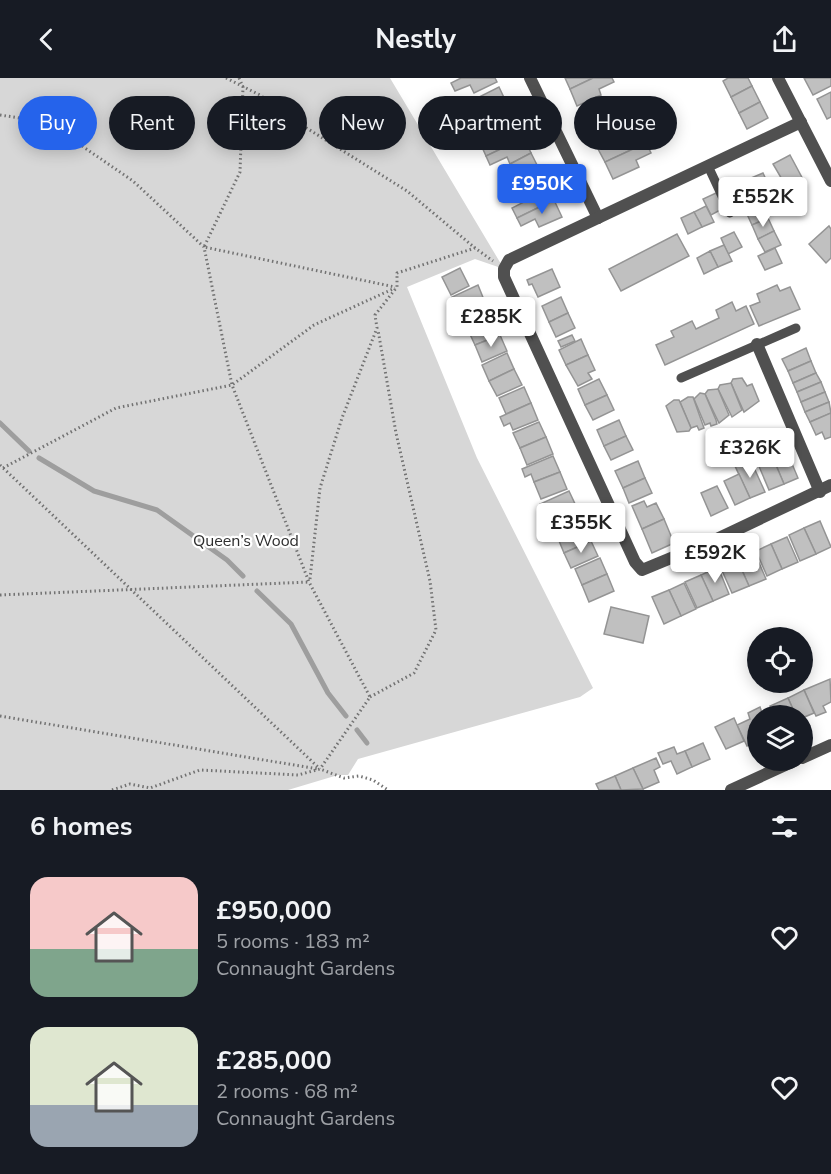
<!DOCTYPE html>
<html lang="en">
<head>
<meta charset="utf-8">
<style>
  :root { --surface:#171b24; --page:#242831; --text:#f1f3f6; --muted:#9ea1a6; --accent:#2563eb }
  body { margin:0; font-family:"Nunito Sans",sans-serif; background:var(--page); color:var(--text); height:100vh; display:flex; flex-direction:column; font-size:22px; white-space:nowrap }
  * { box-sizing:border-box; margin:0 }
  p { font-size:20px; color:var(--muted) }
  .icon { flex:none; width:33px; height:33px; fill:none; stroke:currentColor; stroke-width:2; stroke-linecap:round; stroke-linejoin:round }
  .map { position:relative; height:712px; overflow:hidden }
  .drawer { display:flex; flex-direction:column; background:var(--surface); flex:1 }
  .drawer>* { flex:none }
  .hud { position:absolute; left:18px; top:18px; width:795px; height:54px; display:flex; gap:12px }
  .fabs { position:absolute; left:747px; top:549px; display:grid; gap:12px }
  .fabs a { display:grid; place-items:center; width:66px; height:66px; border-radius:50%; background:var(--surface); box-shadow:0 3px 15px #0003; font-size:30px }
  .price { position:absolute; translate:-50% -51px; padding:0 14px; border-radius:6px; background:#fff; color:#222; font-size:20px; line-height:39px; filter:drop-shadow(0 2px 3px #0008) }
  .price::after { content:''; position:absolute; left:50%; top:36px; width:18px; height:14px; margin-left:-9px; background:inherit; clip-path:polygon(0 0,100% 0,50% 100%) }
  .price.on { background:var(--accent); color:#fff }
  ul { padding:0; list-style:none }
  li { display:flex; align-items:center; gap:18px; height:150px; padding:0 30px }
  li span { display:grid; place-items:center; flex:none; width:168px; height:120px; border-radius:18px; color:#555 }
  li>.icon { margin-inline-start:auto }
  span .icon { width:72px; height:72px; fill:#fffc; stroke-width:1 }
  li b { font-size:26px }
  h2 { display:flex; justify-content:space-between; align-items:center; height:72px; padding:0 30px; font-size:26px }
  .chip { padding:0 21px; border-radius:27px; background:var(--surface); box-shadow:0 3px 15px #0003; font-size:21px; line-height:54px }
  .chip.on { background:var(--accent); color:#fff }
  header { display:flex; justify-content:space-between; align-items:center; height:78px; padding:0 30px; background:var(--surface); font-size:27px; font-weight:700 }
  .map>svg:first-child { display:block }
  .green { fill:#d7d7d7 }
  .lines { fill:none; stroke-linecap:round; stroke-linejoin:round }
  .stream { stroke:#9e9e9e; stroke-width:5 }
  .building { fill:#c0c0c0; stroke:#949494; stroke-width:1.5 }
  .path { stroke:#727272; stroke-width:3; stroke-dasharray:1.5 3; stroke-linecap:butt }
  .service { stroke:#505050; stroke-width:9 }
  .minor { stroke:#505050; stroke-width:12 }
  .labels { text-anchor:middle; stroke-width:4.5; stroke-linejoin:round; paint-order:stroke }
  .park-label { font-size:16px; fill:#2e2e2e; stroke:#fff }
</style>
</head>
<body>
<header><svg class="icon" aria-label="back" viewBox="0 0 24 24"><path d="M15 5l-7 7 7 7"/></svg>Nestly<svg class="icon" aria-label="share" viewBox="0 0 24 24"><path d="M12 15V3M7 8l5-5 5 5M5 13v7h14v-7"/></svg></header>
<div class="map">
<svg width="831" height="712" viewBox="0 0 831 712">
  <rect width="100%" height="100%" fill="#fff"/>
  <polygon class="green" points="0,0 390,0 504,191 475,181 407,209 477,380 593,610 580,619 358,681 348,697 338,697 288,712 0,712"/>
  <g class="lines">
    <g class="stream">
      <polyline points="0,345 29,373"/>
      <polyline points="39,380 94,413 157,432 227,482 243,498"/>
      <polyline points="257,513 291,546 328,615 346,638"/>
      <polyline points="357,652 367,665"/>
    </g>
  </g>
  <g class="building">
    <polygon points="461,0 495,0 497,4 474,15 470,7 455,13 451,5"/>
    <polygon points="565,0 593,0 570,11"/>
    <polygon points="593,0 612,0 614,4 599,11 601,17 577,28 570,11"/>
    <polygon points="728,0 748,0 752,8 731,19 723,3"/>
    <polygon points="804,0 831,0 831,8 813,17"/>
    <polygon points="752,8 760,24 739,35 731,19"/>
    <polygon points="499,9 506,24 468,42 464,34 480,26 477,20"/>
    <polygon points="831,14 831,39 827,41 817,21"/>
    <polygon points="605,23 608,30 623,23 626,29 587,48 581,34"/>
    <polygon points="506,24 514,39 492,50 490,45 473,53 468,42"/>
    <polygon points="760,24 768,40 747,51 739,35"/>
    <polygon points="626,29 630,39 616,45 620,53 595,65 587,48"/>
    <polygon points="517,45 524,60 486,78 482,69 497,62 494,56"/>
    <polygon points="625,56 629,63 642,57 646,65 605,84 597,69"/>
    <polygon points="524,60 531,75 510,86 507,79 490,87 486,78"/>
    <polygon points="646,65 651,75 636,82 639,89 613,101 605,84"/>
    <polygon points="531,75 539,91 504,108 499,98 513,92 510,86"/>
    <polygon points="790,77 806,107 785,117 779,105 783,103 773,86"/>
    <polygon points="539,91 546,105 523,117 520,111 509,117 504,108"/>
    <polygon points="763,95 771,112 757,118 749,101"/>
    <polygon points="749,101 757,118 744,125 736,107"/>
    <polygon points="546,105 554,122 517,140 512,130 526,123 523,117"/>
    <polygon points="736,107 744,125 731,131 723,113"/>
    <polygon points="716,115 724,130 711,137 703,121"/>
    <polygon points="554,122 562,139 539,149 535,141 521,148 517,140"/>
    <polygon points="762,127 768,140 752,147 746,134"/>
    <polygon points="706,128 714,144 702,149 694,134"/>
    <polygon points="694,134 702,149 688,156 681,140"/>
    <polygon points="768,140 774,153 758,161 752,147"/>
    <polygon points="829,148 831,151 831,180 826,185 809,166"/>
    <polygon points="774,153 781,167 765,174 758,161"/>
    <polygon points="734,154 742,169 728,176 721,160"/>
    <polygon points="677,156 689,178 621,213 609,191"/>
    <polygon points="724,167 732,183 718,189 710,173"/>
    <polygon points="775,170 782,185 765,192 758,178"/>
    <polygon points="710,173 718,189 704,196 697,180"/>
    <polygon points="460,190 469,208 451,217 442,199"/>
    <polygon points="552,191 560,209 538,219 532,206 529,207 527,202"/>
    <polygon points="478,207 484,222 459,234 452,219"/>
    <polygon points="777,207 780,213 790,209 800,231 759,248 750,228 760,224 757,216"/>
    <polygon points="561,219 568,235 549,244 542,228"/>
    <polygon points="484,222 492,239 466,250 459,234"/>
    <polygon points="732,224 736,233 746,228 754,246 665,287 656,267 674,259 671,253 692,243 696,251 719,240 716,232"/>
    <polygon points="568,235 575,250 556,259 549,244"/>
    <polygon points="493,241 500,257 475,267 468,252"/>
    <polygon points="500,257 507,273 482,284 475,267"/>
    <polygon points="572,257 575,263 561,269 558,263"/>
    <polygon points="581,261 588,277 566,287 559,272"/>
    <polygon points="806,270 811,283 788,293 782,281"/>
    <polygon points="507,275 514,291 489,303 482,287"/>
    <polygon points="588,277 595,292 588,295 592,301 578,308 566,287"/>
    <polygon points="811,283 816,295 793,305 788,293"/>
    <polygon points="514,291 522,307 497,318 489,303"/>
    <polygon points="816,295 821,304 797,314 793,305"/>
    <polygon points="742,300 747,308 752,306 759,323 744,334 731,305 733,301"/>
    <polygon points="599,301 607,317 585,327 578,311"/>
    <polygon points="821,304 825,314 801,324 797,314"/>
    <polygon points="731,305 742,332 732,339 718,311 720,307"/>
    <polygon points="524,309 531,325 506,336 499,320"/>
    <polygon points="718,311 729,337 719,345 705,316 708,312"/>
    <polygon points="825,314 829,324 805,334 801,324"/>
    <polygon points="700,315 705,316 716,342 717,346 711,348 710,345 705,347 694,321"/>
    <polygon points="607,317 614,332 593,342 585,327"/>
    <polygon points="688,319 693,319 704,350 699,352 697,348 691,350 680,324"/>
    <polygon points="674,322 679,322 691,350 689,353 677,354 666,328"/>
    <polygon points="829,324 831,335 810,344 805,334"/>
    <polygon points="531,325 538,342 513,352 510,345 504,348 500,339"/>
    <polygon points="831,335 831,359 825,361 822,354 816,357 810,344"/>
    <polygon points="619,342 626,358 604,368 597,352"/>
    <polygon points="539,344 546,359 520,370 513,355"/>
    <polygon points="626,358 633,372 611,382 604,368"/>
    <polygon points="546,359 553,376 527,387 520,370"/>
    <polygon points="787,374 798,400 784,406 773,380"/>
    <polygon points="553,378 560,394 534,404 531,396 525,399 522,391"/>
    <polygon points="773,380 784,406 769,412 758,386"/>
    <polygon points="750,381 765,414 750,420 735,388"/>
    <polygon points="638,383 645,400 623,410 615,393"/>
    <polygon points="560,394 567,411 541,421 534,404"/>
    <polygon points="739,396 750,420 735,427 724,403"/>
    <polygon points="645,400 652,415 629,425 623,410"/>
    <polygon points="717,408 728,430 711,438 701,415"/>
    <polygon points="569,413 576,428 547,441 540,426"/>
    <polygon points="644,423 647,429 656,425 664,441 642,451 632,428"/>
    <polygon points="576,428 583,444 554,457 547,441"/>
    <polygon points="664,441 674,465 652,475 642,451"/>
    <polygon points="820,443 831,469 816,476 804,450"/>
    <polygon points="584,446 591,463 564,475 557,458"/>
    <polygon points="804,450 816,476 800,483 789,457"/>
    <polygon points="787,459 798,484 782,491 771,466"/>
    <polygon points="591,463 598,478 571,490 564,475"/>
    <polygon points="771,466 782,491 767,498 756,473"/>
    <polygon points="754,473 766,501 749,508 737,481"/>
    <polygon points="600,480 607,496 582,507 575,491"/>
    <polygon points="737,481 749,508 732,515 720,488"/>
    <polygon points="718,489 729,516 713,523 701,497"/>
    <polygon points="607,496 614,513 589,524 582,507"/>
    <polygon points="701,497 713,523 697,530 685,504"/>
    <polygon points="684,505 696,531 681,538 669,512"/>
    <polygon points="669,512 681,538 664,546 652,519"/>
    <polygon points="611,529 649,538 643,565 604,556"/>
    <polygon points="830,601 831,624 823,628 826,634 816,638 804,612"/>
    <polygon points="804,612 814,635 802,640 802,638 796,638 788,620"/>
    <polygon points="788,620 796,638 775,638 770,628"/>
    <polygon points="760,629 763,638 758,638 758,659 752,662 753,665 747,668 737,647 750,641 748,635"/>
    <polygon points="734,640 744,663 726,671 715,649"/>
    <polygon points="703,665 710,681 692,689 685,673"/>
    <polygon points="674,669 677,676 685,673 692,689 677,696 671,683 663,686 658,675"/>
    <polygon points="656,680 660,689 654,692 659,704 643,711 633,690"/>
    <polygon points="633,690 643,711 621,712 615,698"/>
    <polygon points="615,698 621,712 599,712 596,706"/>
  </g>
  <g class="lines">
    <g class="path">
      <polyline points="226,0 260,17 289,39 407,113 475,170"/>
      <polyline points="239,0 243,9 240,94 204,169 395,209"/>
      <polyline points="0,37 47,44 133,103 204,169 232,307 309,504 370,619 320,691"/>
      <polyline points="0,387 320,691"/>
      <polyline points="3,390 116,330 232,307 314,247 395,210"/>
      <polyline points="310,501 320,410 342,340 377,250 375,237 397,209 397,195 475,170 493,183"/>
      <polyline points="0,517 309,504"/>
      <polyline points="370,619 414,595 436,552 430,503 396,355 378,252"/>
      <polyline points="0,638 318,691"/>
      <polyline points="112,712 130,706 150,710 200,692 298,697 320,691 344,700 359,698 373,702 388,712"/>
    </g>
    <g class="service">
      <polyline points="708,88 730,135"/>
      <polyline points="681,300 796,250"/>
    </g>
    <g class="minor">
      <polyline points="530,0 598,140"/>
      <polyline points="778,0 831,103"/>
      <polyline points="801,44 509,182 504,191 504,199 635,484 642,492 717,461 831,407"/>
      <polyline points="757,266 820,414"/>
      <polyline points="802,680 831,667"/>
      <polyline points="731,712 796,682"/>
    </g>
  </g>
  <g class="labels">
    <g class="park-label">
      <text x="246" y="468">Queen’s Wood</text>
    </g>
  </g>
</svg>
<div class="fabs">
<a><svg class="icon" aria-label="locate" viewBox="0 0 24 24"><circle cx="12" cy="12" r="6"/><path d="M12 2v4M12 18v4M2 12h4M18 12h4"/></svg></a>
<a><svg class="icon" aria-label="layers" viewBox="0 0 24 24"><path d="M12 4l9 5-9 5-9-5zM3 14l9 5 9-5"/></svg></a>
</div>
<b class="price on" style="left:542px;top:137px">£950K</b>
<b class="price" style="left:763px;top:150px">£552K</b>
<b class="price" style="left:491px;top:270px">£285K</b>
<b class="price" style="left:750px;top:401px">£326K</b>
<b class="price" style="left:581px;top:476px">£355K</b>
<b class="price" style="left:715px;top:506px">£592K</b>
<div class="hud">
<a class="chip on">Buy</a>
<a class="chip">Rent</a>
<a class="chip">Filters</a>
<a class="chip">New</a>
<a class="chip">Apartment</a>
<a class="chip">House</a>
</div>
</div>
<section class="drawer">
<h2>6 homes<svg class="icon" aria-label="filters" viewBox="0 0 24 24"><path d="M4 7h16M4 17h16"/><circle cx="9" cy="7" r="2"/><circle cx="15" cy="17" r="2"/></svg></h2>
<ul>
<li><span style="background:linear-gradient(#f6c9c9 60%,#7fa58c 0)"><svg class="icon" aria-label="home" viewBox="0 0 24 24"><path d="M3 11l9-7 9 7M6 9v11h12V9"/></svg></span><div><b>£950,000</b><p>5 rooms · 183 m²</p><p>Connaught Gardens</p></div><svg class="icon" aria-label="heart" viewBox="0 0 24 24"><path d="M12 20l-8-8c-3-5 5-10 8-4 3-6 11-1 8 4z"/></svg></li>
<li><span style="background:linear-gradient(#dfe7d0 65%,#9aa5b1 0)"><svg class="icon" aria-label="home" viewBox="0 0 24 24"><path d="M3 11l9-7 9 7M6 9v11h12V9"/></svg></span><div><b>£285,000</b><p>2 rooms · 68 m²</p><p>Connaught Gardens</p></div><svg class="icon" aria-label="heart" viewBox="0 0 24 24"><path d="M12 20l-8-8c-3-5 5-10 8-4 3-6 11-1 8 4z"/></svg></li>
</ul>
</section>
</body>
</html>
